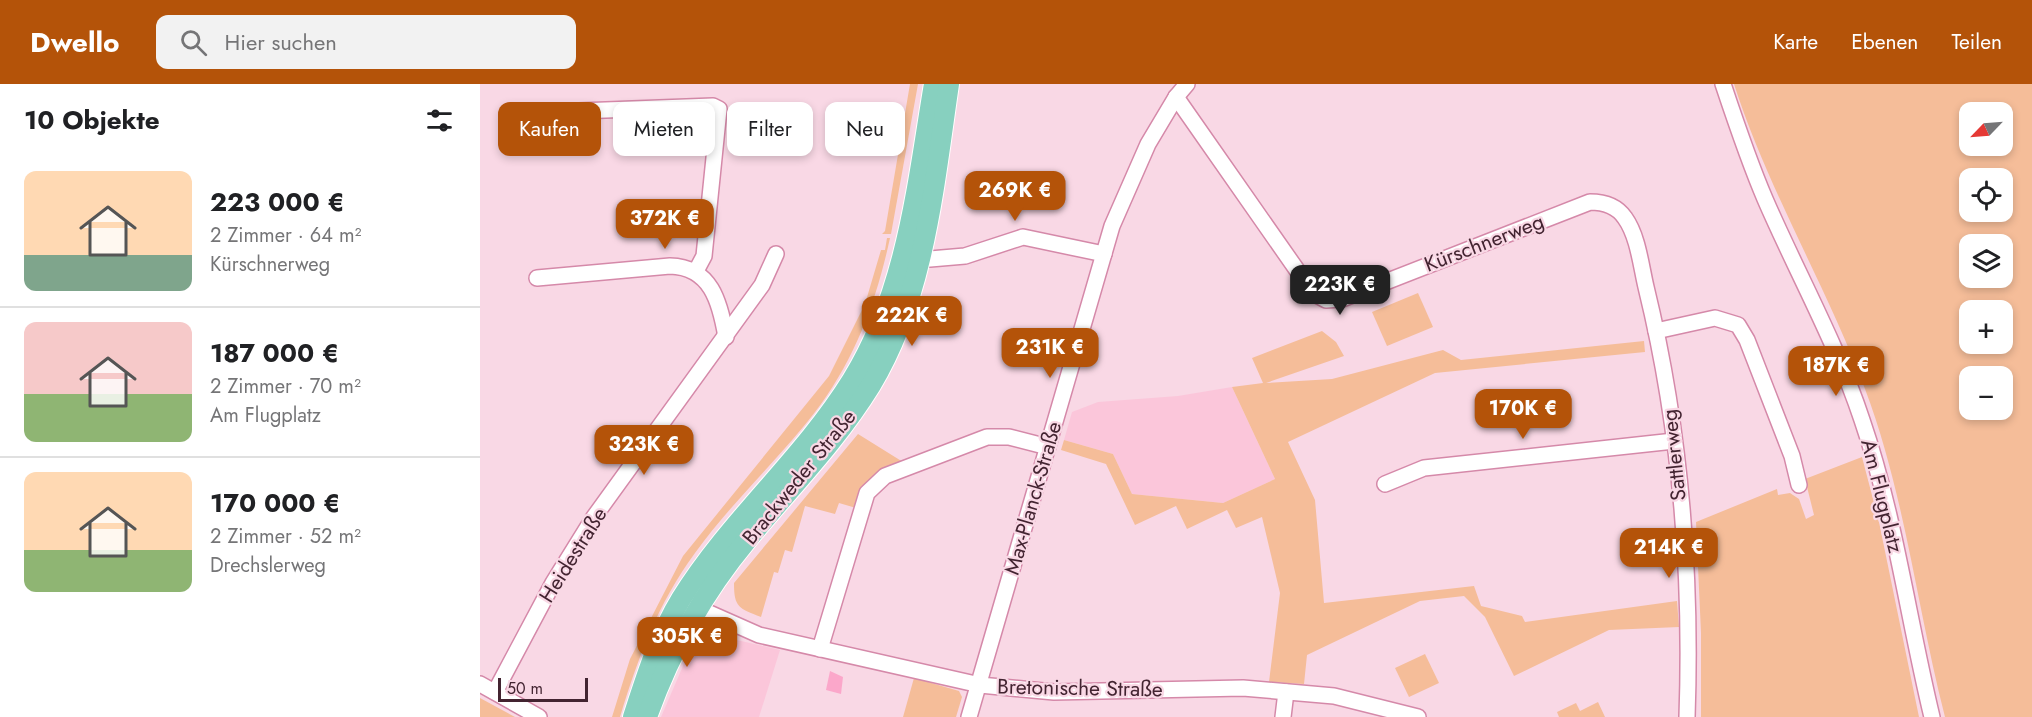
<!DOCTYPE html>
<html lang="de">
<head>
<meta charset="utf-8">
<style>
  :root { --surface:#fff; --page:#f2f2f2; --text:#202124; --muted:#757577; --line:#e0e0e0; --accent:#b45309 }
  body { margin:0; font-family:Jost,sans-serif; background:var(--page); color:var(--text); height:100vh; display:flex; flex-direction:column; font-size:22px; white-space:nowrap }
  * { box-sizing:border-box; margin:0 }
  p { font-size:20px; color:var(--muted) }
  .icon { flex:none; width:33px; height:33px; fill:none; stroke:currentColor; stroke-width:2; stroke-linecap:round; stroke-linejoin:round }
  .map { position:relative; flex:1; overflow:hidden }
  .side { display:flex; flex-direction:column; background:var(--surface); width:480px }
  .side>* { flex:none }
  .banner { position:absolute; left:18px; top:18px; width:570px; height:54px; display:flex; gap:12px }
  .needle { width:39px; rotate:245deg }
  .controls { position:absolute; left:1479px; top:18px; display:grid; gap:12px }
  .controls a { display:grid; place-items:center; width:54px; height:54px; border-radius:12px; background:var(--surface); box-shadow:0 3px 9px #0003; font-size:30px }
  .scale { position:absolute; left:18px; bottom:15px; width:90px; box-sizing:border-box; padding-left:6px; border:3px solid #432431; border-top:0; font-size:16px; line-height:21px; white-space:nowrap; color:#432431; -webkit-text-stroke:4px #f9d8e5; paint-order:stroke }
  .price { position:absolute; translate:-50% -51px; padding:0 14px; border-radius:12px; background:var(--accent); color:#fff; font-size:20px; line-height:39px; filter:drop-shadow(0 2px 3px #0008) }
  .price::after { content:''; position:absolute; left:50%; top:36px; width:18px; height:14px; margin-left:-9px; background:inherit; clip-path:polygon(0 0,100% 0,50% 100%) }
  .price.on { background:#222; color:#fff }
  ul { padding:0; list-style:none }
  li { display:flex; align-items:center; gap:18px; height:150px; padding:0 24px }
  li+li { border-top:2px solid var(--line) }
  li span { display:grid; place-items:center; flex:none; width:168px; height:120px; border-radius:12px; color:#555 }
  li>.icon { margin-inline-start:auto }
  span .icon { width:72px; height:72px; fill:#fffc; stroke-width:1 }
  li b { font-size:26px }
  h2 { display:flex; justify-content:space-between; align-items:center; height:72px; padding:0 24px; font-size:26px }
  .chip { padding:0 21px; border-radius:12px; background:var(--surface); box-shadow:0 3px 9px #0003; font-size:21px; line-height:54px }
  .chip.on { background:var(--accent); color:#fff }
  header { display:flex; align-items:center; gap:36px; box-sizing:border-box; height:84px; padding:0 30px; background:var(--accent); color:#fff }
  header strong { font-size:28px }
  nav { display:flex; gap:33px; margin-inline-start:auto; font-size:21px }
  .search { width:420px; height:54px; background:var(--page); display:flex; align-items:center; gap:15px; box-sizing:border-box; padding:0 21px; border-radius:12px; color:var(--muted); font-size:22px }
  main { display:flex; flex:1; min-height:0 }
  .map>svg:first-child { display:block }
  .built { fill:#fbc6da }
  .green { fill:#f5bd99; fill-rule:evenodd }
  .water { fill:#fba7ca }
  .lines { fill:none; stroke-linecap:round; stroke-linejoin:round }
  .minor-casing { stroke:#d589a9; stroke-width:18 }
  .major-casing { stroke:#fff; stroke-width:22 }
  .minor { stroke:#fff; stroke-width:15 }
  .major { stroke:#87d0bf; stroke-width:20 }
  .labels { text-anchor:middle; stroke-width:4.5; stroke-linejoin:round; paint-order:stroke }
  .street-label { font-size:21px; fill:#432431; stroke:#f9d8e5 }
</style>
</head>
<body>
<header>
<strong>Dwello</strong>
<div class="search"><svg class="icon" aria-label="search" viewBox="0 0 24 24"><circle cx="10" cy="10" r="6"/><path d="M15 15l6 6"/></svg>Hier suchen</div>
<nav><a>Karte</a><a>Ebenen</a><a>Teilen</a></nav>
</header>
<main>
<section class="side">
<h2>10 Objekte<svg class="icon" aria-label="filters" viewBox="0 0 24 24"><path d="M4 7h16M4 17h16"/><circle cx="9" cy="7" r="2"/><circle cx="15" cy="17" r="2"/></svg></h2>
<ul>
<li><span style="background:linear-gradient(#ffd9b3 70%,#7fa58c 0)"><svg class="icon" aria-label="home" viewBox="0 0 24 24"><path d="M3 11l9-7 9 7M6 9v11h12V9"/></svg></span><div><b>223 000 €</b><p>2 Zimmer · 64 m²</p><p>Kürschnerweg</p></div></li>
<li><span style="background:linear-gradient(#f6c9c9 60%,#8fb573 0)"><svg class="icon" aria-label="home" viewBox="0 0 24 24"><path d="M3 11l9-7 9 7M6 9v11h12V9"/></svg></span><div><b>187 000 €</b><p>2 Zimmer · 70 m²</p><p>Am Flugplatz</p></div></li>
<li><span style="background:linear-gradient(#ffd9b3 65%,#8fb573 0)"><svg class="icon" aria-label="home" viewBox="0 0 24 24"><path d="M3 11l9-7 9 7M6 9v11h12V9"/></svg></span><div><b>170 000 €</b><p>2 Zimmer · 52 m²</p><p>Drechslerweg</p></div></li>
</ul>
</section>
<div class="map">
<svg width="1552" height="633" viewBox="0 0 1552 633">
  <rect width="100%" height="100%" fill="#f9d8e5"/>
  <g class="built">
    <polygon points="752,303 795,395 743,419 652,410 633,370 584,356 592,328 618,318 698,312"/>
    <polygon points="235,551 300,566 279,633 181,633 212,561 219,554"/>
  </g>
  <g class="green">
    <polygon points="430,0 438,0 411,150 402,150 405,147"/>
    <path d="M1254 0H1552V633H1465C1437 524 1425 411 1385 305 1346 201 1288 106 1254 0ZM1490 28H1522V62H1490ZM1490 94H1522V128H1490ZM1490 160H1522V194H1490ZM1490 226H1522V260H1490ZM1490 292H1522V326H1490Z"/>
    <path d="M407 154H410C397 214 377 270 341 320 302 373 253 416 215 469 178 519 158 574 140 633H132L150 575 203 472 349 292 385 220 401 166H405Z"/>
    <polygon points="938,209 953,243 907,262 892,228"/>
    <polygon points="842,247 856,258 864,272 786,299 852,295 963,266 981,276 1164,257 1165,268 955,289 808,358 835,416 844,519 994,502 1001,522 1042,532 1045,538 1197,517 1199,543 1129,546 1034,592 1005,533 984,512 940,517 827,571 824,600 789,598 800,509 782,433 756,444 747,426 707,445 696,422 655,441 626,380 581,366 584,356 633,370 652,410 743,419 795,395 752,303 783,299 772,274"/>
    <path d="M378 350 423 378 376 424 359 419 355 430 325 422 312 468 305 466 298 489 294 488 281 533C259 524 254 524 254 499Z"/>
    <polygon points="1382,373 1399,438 1439,633 1221,633 1221,549 1216,438 1297,405 1298,411 1310,409 1319,415 1326,435 1334,431 1325,395"/>
    <polygon points="945,570 959,599 929,613 915,584"/>
    <polygon points="434,594 479,607 482,613 476,633 423,633"/>
    <polygon points="0,614 35,633 0,633"/>
    <polygon points="1118,618 1125,633 1079,633 1077,628 1096,619 1100,627"/>
  </g>
  <polygon class="water" points="350,587 363,593 361,610 346,606"/>
  <g class="lines">
    <defs>
      <g id="minor">
        <path d="M1243 0C1256 39 1269 78 1285 115 1317 189 1357 260 1382 336 1415 432 1428 534 1452 633"/>
        <path d="M696 13 833 209 846 216 862 215 1110 118C1123 118 1137 122 1145 134 1158 152 1161 182 1166 203 1200 342 1212 490 1207 633"/>
        <polyline points="72,28 233,22 239,25 224,172 216,187"/>
        <polyline points="430,171 450,175 485,172 543,153 624,170"/>
        <path d="M57 194 190 182C231 183 240 218 246 253"/>
        <polyline points="1176,247 1235,234 1258,241 1267,256 1312,372 1319,401"/>
        <polyline points="905,400 944,384 1194,357"/>
        <polyline points="209,520 279,551 500,601 574,608 763,604 854,612 938,633"/>
        <polyline points="340,565 387,409 405,392 507,353 529,353 568,363"/>
        <polyline points="0,600 59,633"/>
        <polyline points="15,608 73,499 114,433 282,201 296,170"/>
        <polyline points="489,633 632,142 668,60 696,13 707,0"/>
        <polyline points="803,633 806,608"/>
      </g>
      <g id="major">
        <path d="M153 633C166 593 179 551 201 515 250 436 323 375 372 296 427 207 437 101 454 0"/>
        <path d="M167 633C190 568 223 509 267 456 309 405 356 358 391 301 445 211 454 101 469 0"/>
      </g>
    </defs>
    <use href="#minor" class="minor-casing"/>
    <use href="#major" class="major-casing"/>
    <use href="#minor" class="minor"/>
    <use href="#major" class="major"/>
  </g>
  <g class="labels">
    <g class="street-label">
      <text transform="translate(1004 159) rotate(-21)" y="7">Kürschnerweg</text>
      <text transform="translate(1194 371) rotate(-96)" y="7">Sattlerweg</text>
      <text transform="translate(319 393) rotate(-51)" y="7">Brackweder Straße</text>
      <text transform="translate(1402 412) rotate(76)" y="7">Am Flugplatz</text>
      <text transform="translate(553 414) rotate(-74)" y="7">Max-Planck-Straße</text>
      <text transform="translate(93 471) rotate(-58)" y="7">Heidestraße</text>
      <text transform="translate(600 604) rotate(1)" y="7">Bretonische Straße</text>
    </g>
  </g>
</svg>
<div class="controls">
<a><svg class="needle" viewBox="-14 -14 28 28"><path d="M0-13l5 13h-10z" fill="#e53935"/><path d="M0 13l5-13h-10z" fill="#757577"/></svg></a>
<a><svg class="icon" aria-label="locate" viewBox="0 0 24 24"><circle cx="12" cy="12" r="6"/><path d="M12 2v4M12 18v4M2 12h4M18 12h4"/></svg></a>
<a><svg class="icon" aria-label="layers" viewBox="0 0 24 24"><path d="M12 4l9 5-9 5-9-5zM3 14l9 5 9-5"/></svg></a>
<a>+</a>
<a>−</a>
</div>
<div class="scale">50 m</div>
<b class="price" style="left:535px;top:138px">269K €</b>
<b class="price" style="left:185px;top:166px">372K €</b>
<b class="price on" style="left:860px;top:232px">223K €</b>
<b class="price" style="left:432px;top:263px">222K €</b>
<b class="price" style="left:570px;top:295px">231K €</b>
<b class="price" style="left:1356px;top:313px">187K €</b>
<b class="price" style="left:1043px;top:356px">170K €</b>
<b class="price" style="left:164px;top:392px">323K €</b>
<b class="price" style="left:1189px;top:495px">214K €</b>
<b class="price" style="left:207px;top:584px">305K €</b>
<div class="banner">
<a class="chip on">Kaufen</a>
<a class="chip">Mieten</a>
<a class="chip">Filter</a>
<a class="chip">Neu</a>
</div>
</div>
</main>
</body>
</html>
